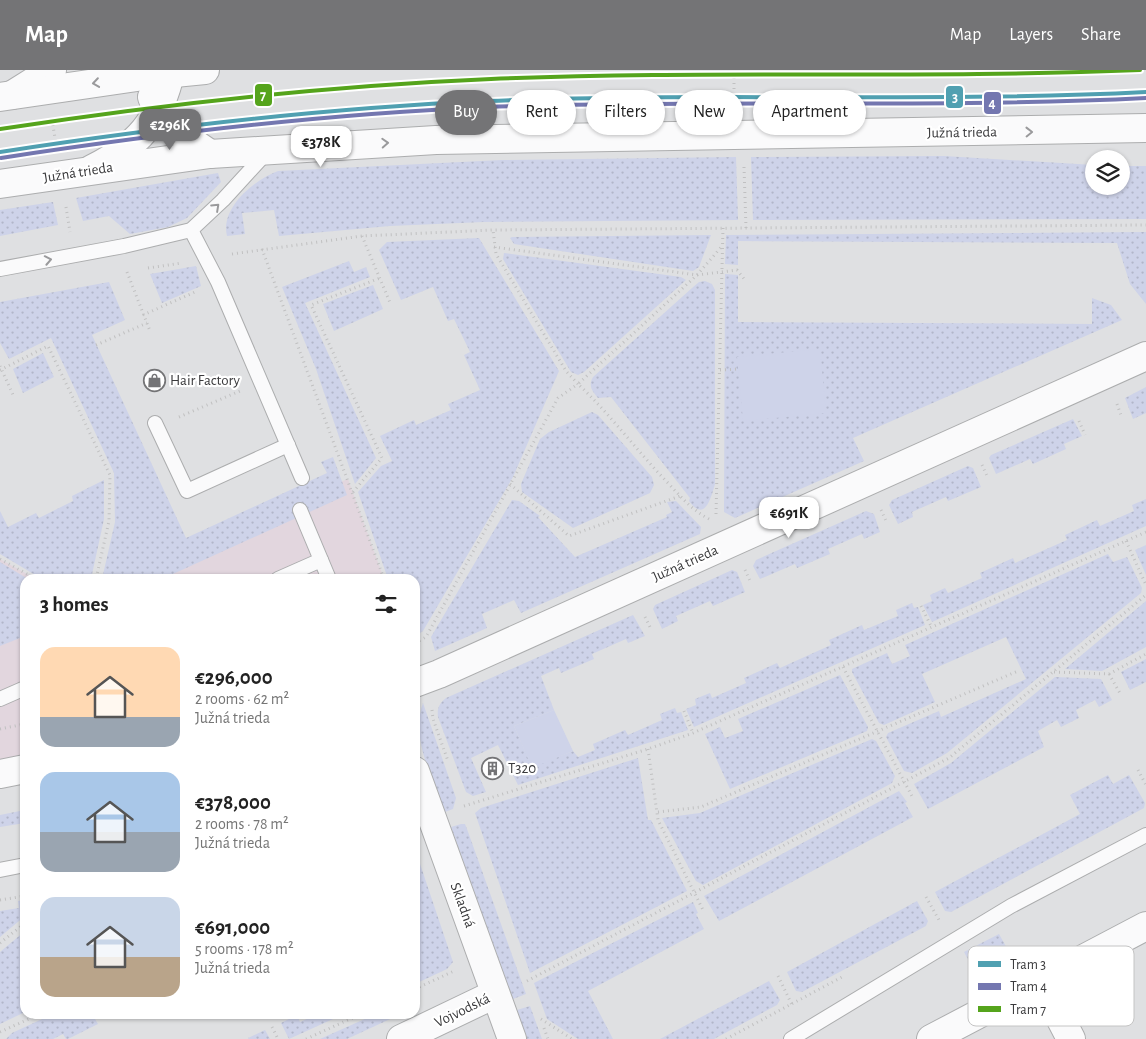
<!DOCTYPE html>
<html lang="en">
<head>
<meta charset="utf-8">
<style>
  :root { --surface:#fff; --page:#f6f6f6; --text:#222; --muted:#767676; --accent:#747476 }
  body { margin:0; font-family:"Alegreya Sans",sans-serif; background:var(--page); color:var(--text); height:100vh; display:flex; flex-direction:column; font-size:19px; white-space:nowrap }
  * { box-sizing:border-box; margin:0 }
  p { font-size:16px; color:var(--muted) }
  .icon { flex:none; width:28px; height:28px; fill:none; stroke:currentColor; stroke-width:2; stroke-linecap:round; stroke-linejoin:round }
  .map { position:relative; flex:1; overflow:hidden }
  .details { position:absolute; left:20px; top:504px; width:400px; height:445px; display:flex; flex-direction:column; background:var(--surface); border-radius:15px; box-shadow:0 1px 4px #0004 }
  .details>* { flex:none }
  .hud { position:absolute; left:435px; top:20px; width:475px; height:45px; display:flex; gap:10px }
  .tools { position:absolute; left:1085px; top:80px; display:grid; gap:10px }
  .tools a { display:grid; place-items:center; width:45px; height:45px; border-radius:50%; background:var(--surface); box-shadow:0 1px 4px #0004; font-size:25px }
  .price { position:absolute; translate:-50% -42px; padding:0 11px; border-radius:10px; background:#fff; color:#222; font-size:16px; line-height:32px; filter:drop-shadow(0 1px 2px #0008) }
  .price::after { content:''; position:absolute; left:50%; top:30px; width:15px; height:11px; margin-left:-8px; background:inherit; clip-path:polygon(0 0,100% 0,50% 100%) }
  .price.on { background:var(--accent); color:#fff }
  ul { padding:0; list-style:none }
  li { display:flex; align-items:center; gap:15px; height:125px; padding:0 20px }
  li span { display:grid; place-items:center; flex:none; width:140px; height:100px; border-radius:15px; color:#555 }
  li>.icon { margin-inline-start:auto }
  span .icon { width:60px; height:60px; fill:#fffc; stroke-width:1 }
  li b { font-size:21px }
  h2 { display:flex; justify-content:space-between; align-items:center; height:60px; padding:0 20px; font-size:21px }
  .pill { padding:0 18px; border-radius:22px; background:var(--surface); box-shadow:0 1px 4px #0004; font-size:18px; line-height:45px }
  .pill.on { background:var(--accent); color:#fff }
  header { display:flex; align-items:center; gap:30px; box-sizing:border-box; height:70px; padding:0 25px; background:var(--accent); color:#fff }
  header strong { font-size:24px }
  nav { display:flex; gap:28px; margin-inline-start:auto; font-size:18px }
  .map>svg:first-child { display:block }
  .industrial { fill:#e2d6de }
  .grass { fill:url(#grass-dots) }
  .green { fill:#ced3e9 }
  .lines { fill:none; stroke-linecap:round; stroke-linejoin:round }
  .service-casing { stroke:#acadae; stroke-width:16 }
  .minor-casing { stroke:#acadae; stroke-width:30 }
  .tertiary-casing { stroke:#acadae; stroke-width:30 }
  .path { stroke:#c0c0c1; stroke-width:3; stroke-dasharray:1 4; stroke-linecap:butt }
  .service { stroke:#fafafb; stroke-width:14 }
  .minor { stroke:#fafafb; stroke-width:28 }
  .tertiary { stroke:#fafafb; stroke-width:28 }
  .tram-1-casing { stroke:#fff; stroke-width:8 }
  .tram-2-casing { stroke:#fff; stroke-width:8 }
  .tram-3-casing { stroke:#fff; stroke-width:8 }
  .tram-1 { stroke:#50a0b1; stroke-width:4 }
  .tram-2 { stroke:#7477b0; stroke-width:4 }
  .tram-3 { stroke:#55a41c; stroke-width:4 }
  .oneway { stroke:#9a9a9c }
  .labels { text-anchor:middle; stroke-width:4.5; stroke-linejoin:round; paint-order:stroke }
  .street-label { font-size:15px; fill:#3a3a3c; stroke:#fff }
  .poi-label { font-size:15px; fill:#3a3a3c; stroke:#fff; text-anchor:start }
  .key { fill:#fff; stroke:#c4c4c4; stroke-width:1 }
  .key-label { font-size:14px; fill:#3a3a3c }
  .line-badge { stroke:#fff; stroke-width:2 }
  .badge-label { font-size:14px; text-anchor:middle; font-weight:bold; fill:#fff }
</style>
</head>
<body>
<header>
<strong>Map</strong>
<nav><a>Map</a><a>Layers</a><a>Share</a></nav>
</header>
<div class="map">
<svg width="1146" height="969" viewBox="0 0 1146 969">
  <defs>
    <pattern id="grass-dots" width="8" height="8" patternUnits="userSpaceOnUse" patternTransform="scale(1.25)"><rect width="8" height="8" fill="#ced3e9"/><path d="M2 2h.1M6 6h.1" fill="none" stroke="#b2b6c9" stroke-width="1.8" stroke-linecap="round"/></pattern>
  </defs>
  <rect width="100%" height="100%" fill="#dfe0e2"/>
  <g class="industrial">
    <polygon points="348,409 384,509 101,509"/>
    <polygon points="0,489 36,509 25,509 25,699 0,704"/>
  </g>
  <g class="grass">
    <polygon points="944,86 1094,95 1094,116 1121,116 1121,96 1146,96 1146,149 753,150 751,87"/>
    <path d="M736 87 738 150 483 152 390 156 279 166 274 140 242 143 245 164 227 166C220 138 254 110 278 101L502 90Z"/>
    <polygon points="218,103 221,112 187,148 168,157 130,164 109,146 83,151 76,128"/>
    <polygon points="53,132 58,155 0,166 0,140"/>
    <polygon points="1146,162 1146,234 1130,214 1117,173 738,171 738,195 725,194 726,165"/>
    <polygon points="711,165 699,197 693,201 514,174 510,168 512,167"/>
    <polygon points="479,168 559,301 513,407 423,561 417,565 415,564 415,509 388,509 358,422 381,396 392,391 380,366 414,350 416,355 451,340 448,334 480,320 464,285 470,282 454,249 448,251 433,217 401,230 379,180 387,172"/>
    <polygon points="504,183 681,207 686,210 584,302 578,305 571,302 503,189"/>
    <polygon points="349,191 354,202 366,197 370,207 305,233 376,388 355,414 316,299 282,217"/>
    <polygon points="196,196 201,216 162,233 150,204"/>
    <polygon points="725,204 738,205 738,252 1092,254 1092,228 1111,235 1122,250 853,368 864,391 735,448 724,442"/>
    <path d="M705 211 712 214 715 220V414C711 428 705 453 689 431L690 428 611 327 598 328C592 321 588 316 593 307L692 218 699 212Z"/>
    <polygon points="109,212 125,250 92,265 186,468 327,403 321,392 333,387 347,425 162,509 102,509 115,452 114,403 51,268 9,289 0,273 0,232"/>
    <polygon points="373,215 383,239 334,261 323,234"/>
    <polygon points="43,283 54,307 23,323 13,299"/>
    <polygon points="1146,317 1146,343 1133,349 1125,328"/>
    <polygon points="592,342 598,345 652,407 654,415 650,423 573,458 522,422 521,414 540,369 549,362"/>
    <polygon points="1073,349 1082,366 1064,374 1066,379 1033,394 1030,389 996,404 989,388 991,385"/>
    <polygon points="968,396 973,398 981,417 948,431 946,427 912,442 913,447 898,454 889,435 892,430"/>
    <polygon points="104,410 104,449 91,509 42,509 0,484 0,441 8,457 36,443 39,448 73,431 72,426"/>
    <polygon points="1146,429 1146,456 932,552 923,535 932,531 930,525 945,518 948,523 982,508 980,503 1013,488 1015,493 1067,470 1065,465 1097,450 1100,456 1134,441 1132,435"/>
    <polygon points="512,430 519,431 540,446 538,447 575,487 667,447 666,445 672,442 667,432 676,431 701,457 700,464 521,543 514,530 482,544 487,558 435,581 431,567"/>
    <polygon points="866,441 874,444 880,462 864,469 862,464 828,479 830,484 797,498 795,494 760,509 753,496 756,490"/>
    <polygon points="1146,475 1146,505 1135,480"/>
    <polygon points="1108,484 1113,492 1127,487 1142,518 1141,523 947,683 912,703 904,701 886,667 888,663 939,641 941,647 1026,609 1006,567 922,604 935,632 884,655 879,653 852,602 852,599 887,583 892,594 910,586 905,575"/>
    <polygon points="0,492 28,509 25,509 25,566 0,576"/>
    <polygon points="732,500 737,502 745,522 713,536 710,531 676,546 678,551 662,559 653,539 655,535"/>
    <polygon points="1146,531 1146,577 1102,601 1065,599"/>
    <polygon points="912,533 914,538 918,537 925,555 694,657 686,639 696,635 695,629 710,623 712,628 746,613 744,608 777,593 780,598 831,575 829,570 862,555 864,560 898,546 896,540"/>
    <path d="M633 545 645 566 628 573 626 569 592 584 594 589 561 603 559 598 541 606 554 640 514 656 532 697 573 681 578 687 595 680 593 674 625 660 628 665 662 650 660 644 675 638 677 643 681 642 688 660 518 715 498 675 471 688 486 722 473 726 466 722 438 647C437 638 439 634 446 628Z"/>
    <polygon points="1146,589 1146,612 1130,620 1121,602"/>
    <polygon points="840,605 868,657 867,661 730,719 705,664 720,657 725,668 743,661 738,649"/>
    <polygon points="1055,607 1101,609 1112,630 1099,637 1095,630 1076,640 1079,648 1061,657 1057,650 1038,661 1044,677 928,739 914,714 951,693"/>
    <path d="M423 633 456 728 453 739 445 742C433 709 410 668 423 633Z"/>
    <polygon points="872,669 876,671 895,706 892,713 703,815 696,811 662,748 700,743"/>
    <polygon points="638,688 648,750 651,750 687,821 530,903 475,743 481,738"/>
    <polygon points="1108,705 1113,714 1129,705 1145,733 1144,738 951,842 945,841 935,822 1080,744 1070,725"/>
    <polygon points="899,721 907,732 905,733 913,747 719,851 704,826"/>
    <polygon points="25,740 25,753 0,757 0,745"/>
    <polygon points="461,754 465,754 467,759 526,924 513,929 451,757"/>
    <polygon points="415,779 453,892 447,899 415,914"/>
    <polygon points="25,830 25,846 0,867 0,841 19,838 18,831"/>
    <polygon points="917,831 928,851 926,856 802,922 796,921 787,902"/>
    <polygon points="693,832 698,843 696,844 704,859 588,921 613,969 578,969 547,949 534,913"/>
    <polygon points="25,861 25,942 0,954 0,882"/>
    <polygon points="999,864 1012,887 977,906 964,882"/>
    <polygon points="769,911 780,930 777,935 714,969 660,969"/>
    <polygon points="530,936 542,969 527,969 517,940"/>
    <polygon points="53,944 107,944 95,949 98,954 68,969 66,969 63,964 53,969 6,969 12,963"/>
    <polygon points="318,944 344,944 289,969 281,953 297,945 300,952"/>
    <polygon points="376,944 401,944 347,969 320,969"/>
    <polygon points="265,960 270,969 249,969 248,968"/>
  </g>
  <g class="green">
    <polygon points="820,279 826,343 743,351 737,287"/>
    <polygon points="554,640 573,681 532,698 514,656"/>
  </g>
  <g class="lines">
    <defs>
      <g id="service">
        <polyline points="191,160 218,212 302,408"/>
        <polyline points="0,199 124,176 191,160 223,130 267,82"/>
        <polyline points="155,353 187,421 288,375"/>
        <polyline points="300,440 329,509"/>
        <polyline points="278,509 321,490"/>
        <polyline points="0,629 25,618"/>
        <polyline points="0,800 25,795"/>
        <polyline points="791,969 1011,836 1146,765"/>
      </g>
      <g id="minor">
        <polyline points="12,25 52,0"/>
        <polyline points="152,27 158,43 188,69 210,84"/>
        <path d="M92 99C138 76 160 51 171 0"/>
        <polyline points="415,613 439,604 1146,286"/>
        <polyline points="415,701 512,969"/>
        <polyline points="0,704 25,699"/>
        <polyline points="1041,911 1071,969"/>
        <polyline points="401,969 495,924"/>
        <polyline points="931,969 1146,856"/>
      </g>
      <g id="tertiary">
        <polyline points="0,27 144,6 205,0"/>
        <polyline points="0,114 210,84 436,70 1146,58"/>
      </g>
    </defs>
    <use href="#service" class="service-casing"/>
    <use href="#minor" class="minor-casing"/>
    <use href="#tertiary" class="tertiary-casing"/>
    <g class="path">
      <polyline points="734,34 734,0"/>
      <polyline points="52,50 56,74"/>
      <polyline points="744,97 746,158"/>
      <polyline points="66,137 70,162"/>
      <polyline points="362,166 391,235"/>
      <polyline points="494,177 697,205 737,200 745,210"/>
      <polyline points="262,179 384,509"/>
      <polyline points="232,184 362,166 493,160 1146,155"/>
      <polyline points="148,198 182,193"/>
      <polyline points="127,202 150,261"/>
      <polyline points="143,245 195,222"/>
      <polyline points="96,275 147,253"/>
      <polyline points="0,296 14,327"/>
      <polyline points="0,300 48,276 110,405 109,451 96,509"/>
      <polyline points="720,300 738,299"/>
      <polyline points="1117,334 1122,348"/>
      <polyline points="179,347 240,321"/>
      <polyline points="1079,351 1085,365"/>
      <polyline points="982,395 988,408"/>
      <polyline points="510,414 569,466 680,426"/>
      <polyline points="353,422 382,388 311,235 380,208"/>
      <polyline points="881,440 887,453"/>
      <polyline points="716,444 723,157"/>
      <path d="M709 449C692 440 681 427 668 413 637 381 611 345 578 314L697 205 723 175"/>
      <polyline points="1126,471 1146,515"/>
      <polyline points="0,489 36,509"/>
      <polyline points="745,500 751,513"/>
      <polyline points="921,536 932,558"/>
      <polyline points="645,547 650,557"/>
      <polyline points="415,573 426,567 558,328 578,314 566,301 496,184 493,160"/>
      <polyline points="843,597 913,728"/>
      <polyline points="1054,602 1109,604 1146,584"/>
      <polyline points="1109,604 1121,625"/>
      <polyline points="432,640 433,649 448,691"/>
      <polyline points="684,641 693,663"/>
      <polyline points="0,659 25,654"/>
      <polyline points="648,679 658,750 703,840"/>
      <polyline points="1138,700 1146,715"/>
      <polyline points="464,736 648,679 693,663 1146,462"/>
      <polyline points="658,742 701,737 1018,601"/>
      <polyline points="926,827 939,850"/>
      <polyline points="0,830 25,826"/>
      <polyline points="0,873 25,853"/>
      <polyline points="778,906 792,935"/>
      <polyline points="527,911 949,688 1146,525"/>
      <polyline points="415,919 454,901"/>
      <polyline points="541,949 572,969"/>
      <polyline points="272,957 278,969"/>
      <polyline points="544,958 548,969"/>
      <polyline points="0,962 40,944"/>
      <polyline points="306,969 361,944"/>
      <polyline points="726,969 842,907"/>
    </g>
    <use href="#service" class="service"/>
    <use href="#minor" class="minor"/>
    <use href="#tertiary" class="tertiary"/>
    <defs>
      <path id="tram-1" d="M0 82C162 57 324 38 488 31 707 22 927 33 1146 22"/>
      <path id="tram-2" d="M1 88C163 63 325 44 488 37 708 29 927 39 1146 28"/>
      <path id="tram-3" d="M0 59C163 34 326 16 491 9 707 0 924 9 1140 0"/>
    </defs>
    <use href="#tram-1" class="tram-1-casing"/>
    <use href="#tram-2" class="tram-2-casing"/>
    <use href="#tram-3" class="tram-3-casing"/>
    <use href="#tram-1" class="tram-1"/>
    <use href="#tram-2" class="tram-2"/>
    <use href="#tram-3" class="tram-3"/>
  </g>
  <defs><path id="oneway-chevron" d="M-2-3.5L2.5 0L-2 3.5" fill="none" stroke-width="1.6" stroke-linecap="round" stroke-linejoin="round" transform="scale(1.25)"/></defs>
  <g class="oneway">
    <use href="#oneway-chevron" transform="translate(96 13) rotate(172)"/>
    <use href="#oneway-chevron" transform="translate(1029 62) rotate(-1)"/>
    <use href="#oneway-chevron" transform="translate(385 73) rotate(-3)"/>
    <use href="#oneway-chevron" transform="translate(216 137) rotate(-43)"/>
    <use href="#oneway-chevron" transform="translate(48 190) rotate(-11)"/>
  </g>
  <defs>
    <symbol id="shop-ring" viewBox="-11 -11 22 22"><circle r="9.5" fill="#fff" stroke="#747476" stroke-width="1.5"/><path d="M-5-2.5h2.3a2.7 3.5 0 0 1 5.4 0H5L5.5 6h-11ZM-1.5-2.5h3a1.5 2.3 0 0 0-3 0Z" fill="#747476"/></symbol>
    <symbol id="building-ring" viewBox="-11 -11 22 22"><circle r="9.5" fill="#fff" stroke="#747476" stroke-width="1.5"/><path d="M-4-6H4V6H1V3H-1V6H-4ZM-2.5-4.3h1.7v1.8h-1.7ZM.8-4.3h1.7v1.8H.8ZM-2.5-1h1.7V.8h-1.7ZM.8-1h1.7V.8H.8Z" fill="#747476"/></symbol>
  </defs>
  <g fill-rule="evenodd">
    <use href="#shop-ring" x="142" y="298" width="25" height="25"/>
    <use href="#building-ring" x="480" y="686" width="25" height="25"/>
  </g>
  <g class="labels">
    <g class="street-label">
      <text transform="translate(962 62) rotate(-1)" y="5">Južná trieda</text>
      <text transform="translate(78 102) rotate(-9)" y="5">Južná trieda</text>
      <text transform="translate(685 493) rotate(-24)" y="5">Južná trieda</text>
      <text transform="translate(463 835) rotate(70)" y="5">Skladná</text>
      <text transform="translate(462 940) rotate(-26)" y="5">Vojvodská</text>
    </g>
    <g class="poi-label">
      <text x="170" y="315">Hair Factory</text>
      <text x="508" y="703">T320</text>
    </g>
  </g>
  <rect x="968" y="876" width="166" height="80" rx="8" class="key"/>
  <rect x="978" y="891" width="23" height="6" fill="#50a0b1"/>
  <rect x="978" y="913" width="23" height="7" fill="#7477b0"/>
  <rect x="978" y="936" width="23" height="6" fill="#55a41c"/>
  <g class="key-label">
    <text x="1010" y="899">Tram 3</text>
    <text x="1010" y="921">Tram 4</text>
    <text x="1010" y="944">Tram 7</text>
  </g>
  <g class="line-badge">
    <rect x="254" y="13" width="19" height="24" rx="5" fill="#55a41c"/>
    <rect x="945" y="15" width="19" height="24" rx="5" fill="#50a0b1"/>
    <rect x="983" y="21" width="19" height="24" rx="5" fill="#7477b0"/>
  </g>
  <g class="badge-label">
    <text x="263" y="30">7</text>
    <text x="955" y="32">3</text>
    <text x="992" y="38">4</text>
  </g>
</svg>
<div class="tools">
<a><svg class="icon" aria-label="layers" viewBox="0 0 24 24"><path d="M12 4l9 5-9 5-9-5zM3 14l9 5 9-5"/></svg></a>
</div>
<b class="price on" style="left:170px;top:81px">€296K</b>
<b class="price" style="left:321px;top:98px">€378K</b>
<b class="price" style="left:789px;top:469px">€691K</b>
<div class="hud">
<a class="pill on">Buy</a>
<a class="pill">Rent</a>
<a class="pill">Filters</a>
<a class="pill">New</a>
<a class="pill">Apartment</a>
</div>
<section class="details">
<h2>3 homes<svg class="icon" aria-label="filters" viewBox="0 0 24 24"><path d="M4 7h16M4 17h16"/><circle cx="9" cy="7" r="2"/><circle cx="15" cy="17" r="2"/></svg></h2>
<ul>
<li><span style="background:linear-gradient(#ffd9b3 70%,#9aa5b1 0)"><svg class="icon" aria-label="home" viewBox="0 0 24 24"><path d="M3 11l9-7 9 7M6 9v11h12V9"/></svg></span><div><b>€296,000</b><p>2 rooms · 62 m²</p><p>Južná trieda</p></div></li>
<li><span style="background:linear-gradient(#a9c7e8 60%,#9aa5b1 0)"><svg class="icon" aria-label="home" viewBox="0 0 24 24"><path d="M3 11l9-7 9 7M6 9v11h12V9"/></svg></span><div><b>€378,000</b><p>2 rooms · 78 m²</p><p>Južná trieda</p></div></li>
<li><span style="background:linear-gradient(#c9d6e8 60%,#b9a48a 0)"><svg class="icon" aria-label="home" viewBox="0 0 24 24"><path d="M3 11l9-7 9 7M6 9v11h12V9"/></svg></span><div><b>€691,000</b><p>5 rooms · 178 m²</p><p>Južná trieda</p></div></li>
</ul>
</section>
</div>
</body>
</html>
